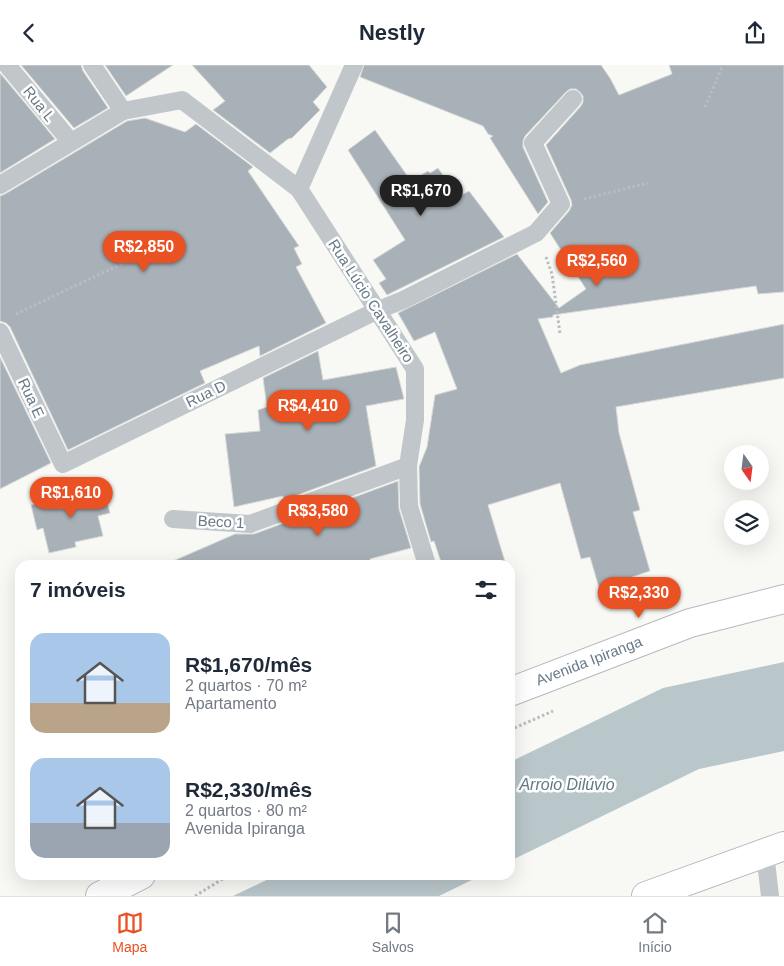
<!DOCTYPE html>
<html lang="pt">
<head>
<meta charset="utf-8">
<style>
  :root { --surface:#fff; --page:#f6f6f7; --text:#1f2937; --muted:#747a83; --line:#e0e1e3; --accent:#ea5123 }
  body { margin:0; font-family:Helvetica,sans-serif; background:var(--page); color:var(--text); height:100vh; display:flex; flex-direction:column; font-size:19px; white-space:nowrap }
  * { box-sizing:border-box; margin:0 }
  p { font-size:16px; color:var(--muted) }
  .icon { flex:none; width:28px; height:28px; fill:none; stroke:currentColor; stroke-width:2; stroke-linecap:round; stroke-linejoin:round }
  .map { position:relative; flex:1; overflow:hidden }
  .drawer { position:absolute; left:15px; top:495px; width:500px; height:320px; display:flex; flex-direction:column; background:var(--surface); border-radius:15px; box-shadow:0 5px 20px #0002 }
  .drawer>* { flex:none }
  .needle { width:32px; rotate:166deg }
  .controls { position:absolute; left:724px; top:380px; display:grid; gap:10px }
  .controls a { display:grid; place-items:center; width:45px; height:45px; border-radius:50%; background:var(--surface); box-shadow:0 5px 20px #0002; font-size:25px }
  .price { position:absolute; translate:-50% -42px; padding:0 11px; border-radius:18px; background:var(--accent); color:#fff; font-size:16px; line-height:32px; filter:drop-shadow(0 1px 2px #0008) }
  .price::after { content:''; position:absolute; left:50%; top:30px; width:15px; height:11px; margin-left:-8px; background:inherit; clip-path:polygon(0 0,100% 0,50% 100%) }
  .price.current { background:#222; color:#fff }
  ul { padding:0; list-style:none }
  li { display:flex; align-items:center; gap:15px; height:125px; padding:0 15px }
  li span { display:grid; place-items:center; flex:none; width:140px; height:100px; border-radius:15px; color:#555 }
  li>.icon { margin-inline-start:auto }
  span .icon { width:60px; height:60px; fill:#fffc; stroke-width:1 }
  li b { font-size:21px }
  h2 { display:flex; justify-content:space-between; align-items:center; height:60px; padding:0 15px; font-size:21px }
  header { display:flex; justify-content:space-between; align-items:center; height:65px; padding:0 15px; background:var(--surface); font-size:22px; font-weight:700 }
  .dock { display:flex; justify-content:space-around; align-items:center; height:70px; border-top:1px solid var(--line); background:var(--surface); font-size:14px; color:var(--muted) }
  .dock a { display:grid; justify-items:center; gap:2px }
  .dock .current { color:var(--accent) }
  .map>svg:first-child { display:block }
  .water { fill:#b9c6ca }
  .building { fill:#a8b1b7; stroke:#dadad8 }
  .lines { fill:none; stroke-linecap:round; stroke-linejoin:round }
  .secondary-casing { stroke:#b3babf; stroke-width:30 }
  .path { stroke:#b9bdc0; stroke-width:3; stroke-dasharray:2.5 2.5; stroke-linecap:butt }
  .lane { stroke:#c1c6ca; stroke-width:18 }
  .secondary { stroke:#fff; stroke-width:28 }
  .labels { text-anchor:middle; stroke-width:5; stroke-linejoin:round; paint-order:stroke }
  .street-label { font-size:15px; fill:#667988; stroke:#fff }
  .water-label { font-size:16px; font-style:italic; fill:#627a83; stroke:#fff }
</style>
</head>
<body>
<header><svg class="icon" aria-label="back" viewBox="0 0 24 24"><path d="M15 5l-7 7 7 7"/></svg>Nestly<svg class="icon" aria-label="share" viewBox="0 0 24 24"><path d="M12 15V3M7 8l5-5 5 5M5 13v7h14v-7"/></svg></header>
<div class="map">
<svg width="784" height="831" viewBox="0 0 784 831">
  <rect width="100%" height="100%" fill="#f8f8f5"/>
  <g class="water">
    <polygon points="784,597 784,686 699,704 510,796 510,697 663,623"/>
    <polygon points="277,810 482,810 439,831 233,831"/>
  </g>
  <g class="building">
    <polygon points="21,0 81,0 83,6 108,43 74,63"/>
    <polygon points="105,0 173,0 126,31"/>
    <polygon points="192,0 309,0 327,22 313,37 320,45 292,73 288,74 270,88 213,45 225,36"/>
    <polygon points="364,0 601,0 610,13 619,30 672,9 669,0 784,0 784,227 758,229 756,221 553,250 553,252 538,254 561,308 580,300 784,259 784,313 616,342 619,368 640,445 633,447 650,506 599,523 590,492 581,494 560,418 488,440 506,500 442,500 434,476 431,477 420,439 419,402 427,382 435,330 457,324 435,267 414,276 398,248 517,189 559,243 586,224 550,168 569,146 572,140 571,135 546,80 581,41 583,37 583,31 580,27 576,24 570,24 566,27 525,71 523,76 523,82 548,137 538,149 490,73 493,71 488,69 483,61 360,12"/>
    <polygon points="0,8 55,74 0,108"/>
    <polygon points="145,53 185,67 196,59 253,102 248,106 299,181 294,183 302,199 296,202 326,258 260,291 259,281 200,306 205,318 68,385 10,262 6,258 0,256 0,131 5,129 127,56"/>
    <polygon points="375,65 411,116 428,106 430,108 438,103 458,132 469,126 504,172 387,230 379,218 386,214 373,195 405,175 348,85"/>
    <polygon points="318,286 323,315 396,302 404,334 366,341 376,401 284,435 283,431 234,442 225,369 260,366 258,345 267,342 263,313"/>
    <polygon points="0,292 51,398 0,424"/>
    <polygon points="398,416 399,444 411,483 370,494 371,500 164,500 235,469 254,469"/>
    <polygon points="103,422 110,448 98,451 103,471 75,477 76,482 49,488 43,463 37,465 31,440"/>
  </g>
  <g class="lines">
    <defs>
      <g id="secondary">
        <polyline points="510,627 690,558 784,534"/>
        <polyline points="100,831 141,810"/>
        <polyline points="646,831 784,781"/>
      </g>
    </defs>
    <use href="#secondary" class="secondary-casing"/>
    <g class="path">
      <polyline points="705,42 723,0"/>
      <polyline points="584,134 648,118"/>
      <polyline points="546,192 552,209 560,269"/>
      <polyline points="16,249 138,191 143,202"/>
      <polyline points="510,665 553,646"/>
      <polyline points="195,831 229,810"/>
    </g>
    <g class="lane">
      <polyline points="7,0 71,77"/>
      <polyline points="92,0 123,46"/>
      <polyline points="0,120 123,46 182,35 299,124 415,304 415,355 408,401 409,441 427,500"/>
      <polyline points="299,124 354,0"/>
      <polyline points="0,267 63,399 376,246 403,235 536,168 561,139 533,78 573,34"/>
      <polyline points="173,454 250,459 408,401"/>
      <polyline points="765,788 770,831"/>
    </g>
    <use href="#secondary" class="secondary"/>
  </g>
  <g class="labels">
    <g class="street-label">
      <text transform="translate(39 39) rotate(51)" y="5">Rua L</text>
      <text transform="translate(371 236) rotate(57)" y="5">Rua Lúcio Cavalheiro</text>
      <text transform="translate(206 329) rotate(-26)" y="5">Rua D</text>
      <text transform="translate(31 333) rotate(65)" y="5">Rua E</text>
      <text transform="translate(221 457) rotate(3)" y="5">Beco 1</text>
      <text transform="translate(589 596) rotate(-21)" y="5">Avenida Ipiranga</text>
    </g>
    <g class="water-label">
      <text x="567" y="725">Arroio Dilúvio</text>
    </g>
  </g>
</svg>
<div class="controls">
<a><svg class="needle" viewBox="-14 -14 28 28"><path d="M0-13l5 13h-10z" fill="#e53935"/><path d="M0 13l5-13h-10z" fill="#747a83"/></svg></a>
<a><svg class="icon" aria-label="layers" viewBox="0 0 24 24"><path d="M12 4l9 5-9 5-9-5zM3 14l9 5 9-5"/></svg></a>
</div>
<b class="price current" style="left:421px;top:152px">R$1,670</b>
<b class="price" style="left:144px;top:208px">R$2,850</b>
<b class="price" style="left:597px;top:222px">R$2,560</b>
<b class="price" style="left:308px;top:367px">R$4,410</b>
<b class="price" style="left:71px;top:454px">R$1,610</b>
<b class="price" style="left:318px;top:472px">R$3,580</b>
<b class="price" style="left:639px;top:554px">R$2,330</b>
<section class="drawer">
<h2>7 imóveis<svg class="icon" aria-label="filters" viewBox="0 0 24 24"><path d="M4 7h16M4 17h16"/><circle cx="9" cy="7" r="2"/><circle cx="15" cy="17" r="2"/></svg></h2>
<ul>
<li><span style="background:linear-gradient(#a9c7e8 70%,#b9a48a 0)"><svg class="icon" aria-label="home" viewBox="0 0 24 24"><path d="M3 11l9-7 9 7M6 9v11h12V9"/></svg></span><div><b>R$1,670/mês</b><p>2 quartos · 70 m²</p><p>Apartamento</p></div></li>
<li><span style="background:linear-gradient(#a9c7e8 65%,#9aa5b1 0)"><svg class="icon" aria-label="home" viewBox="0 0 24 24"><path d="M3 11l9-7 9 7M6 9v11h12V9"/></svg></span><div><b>R$2,330/mês</b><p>2 quartos · 80 m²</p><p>Avenida Ipiranga</p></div></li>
</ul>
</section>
</div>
<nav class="dock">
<a class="current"><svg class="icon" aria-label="map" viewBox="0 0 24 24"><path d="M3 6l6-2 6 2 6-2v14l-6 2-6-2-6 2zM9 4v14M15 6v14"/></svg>Mapa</a>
<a><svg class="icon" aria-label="saved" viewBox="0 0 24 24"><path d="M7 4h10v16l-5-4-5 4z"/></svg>Salvos</a>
<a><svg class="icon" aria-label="home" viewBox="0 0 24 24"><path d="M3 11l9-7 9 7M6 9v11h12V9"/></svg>Início</a>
</nav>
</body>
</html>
